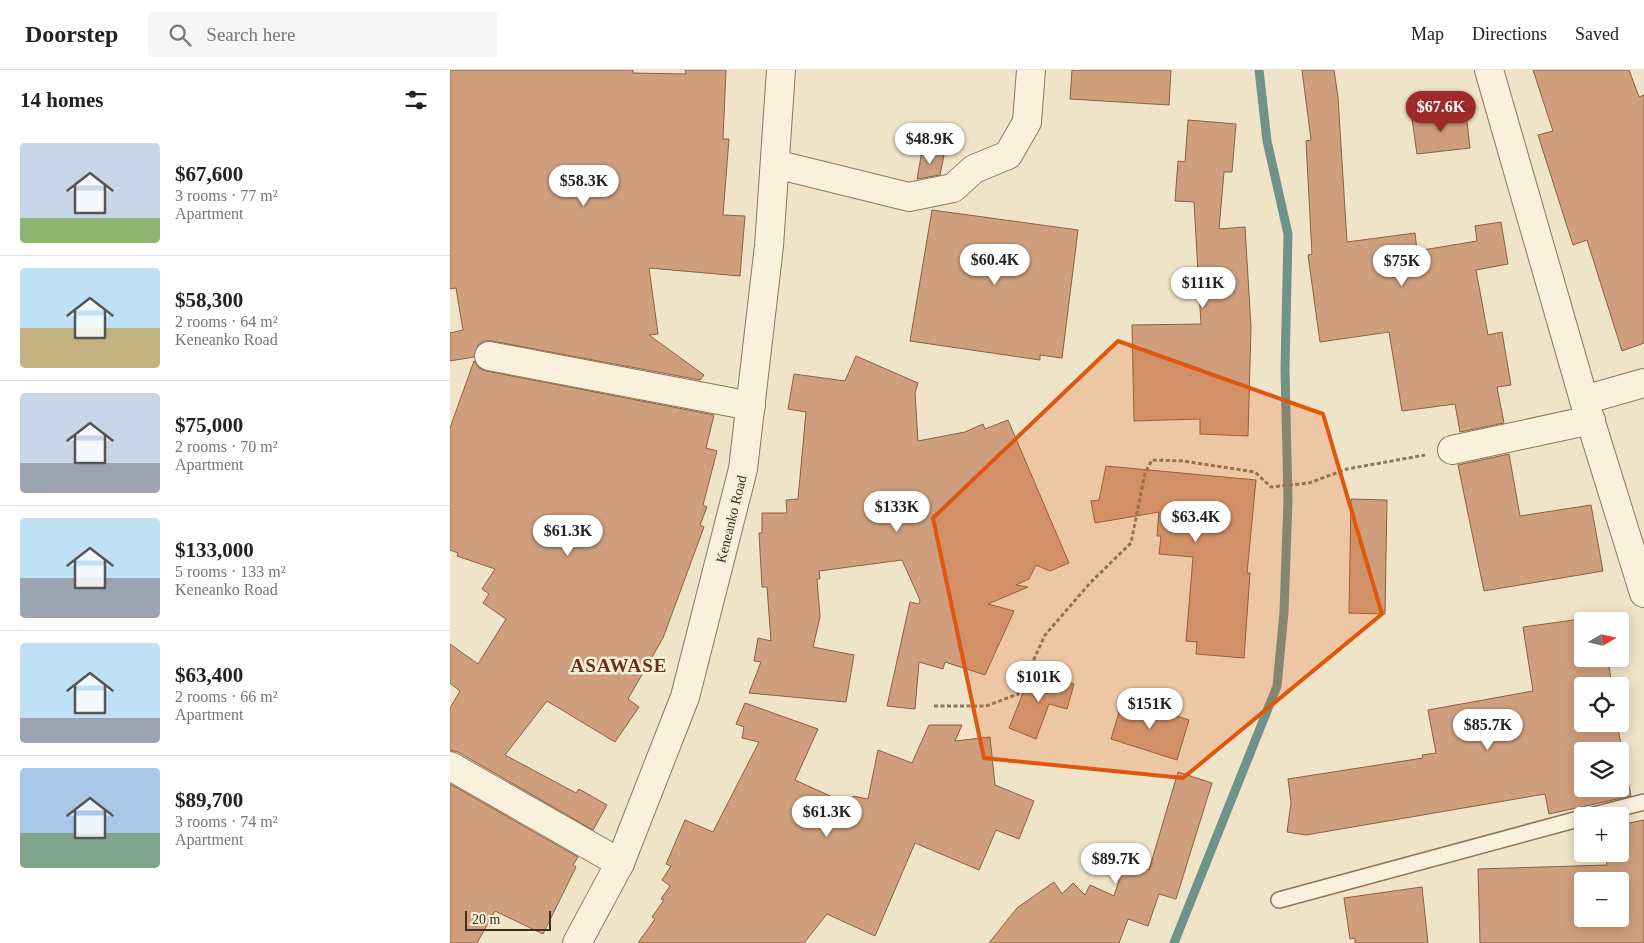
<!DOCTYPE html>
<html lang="en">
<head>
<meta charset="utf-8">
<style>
  :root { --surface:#fff; --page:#f6f6f6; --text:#222; --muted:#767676; --line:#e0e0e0; --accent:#9e2a2b }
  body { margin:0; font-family:Georgia,serif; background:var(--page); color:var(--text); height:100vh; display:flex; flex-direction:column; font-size:19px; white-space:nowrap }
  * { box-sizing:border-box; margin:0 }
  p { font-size:16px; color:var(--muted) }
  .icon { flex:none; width:28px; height:28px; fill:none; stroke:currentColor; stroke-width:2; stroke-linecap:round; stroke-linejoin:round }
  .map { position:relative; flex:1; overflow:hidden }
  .sheet { display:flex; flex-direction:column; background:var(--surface); width:450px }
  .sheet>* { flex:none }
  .needle { width:32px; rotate:81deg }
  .controls { position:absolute; left:1124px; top:542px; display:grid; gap:10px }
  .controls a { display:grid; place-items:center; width:55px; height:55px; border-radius:5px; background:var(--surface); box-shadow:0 2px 12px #0003; font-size:25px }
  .scale { position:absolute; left:15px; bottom:12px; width:86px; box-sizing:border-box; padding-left:5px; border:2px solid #3d2e20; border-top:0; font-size:14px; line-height:18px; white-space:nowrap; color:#3d2e20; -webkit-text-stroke:4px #f7eed8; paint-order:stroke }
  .price { position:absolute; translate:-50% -42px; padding:0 11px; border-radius:18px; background:#fff; color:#222; font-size:16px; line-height:32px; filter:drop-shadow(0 1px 2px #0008) }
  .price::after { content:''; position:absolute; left:50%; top:30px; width:15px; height:11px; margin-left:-8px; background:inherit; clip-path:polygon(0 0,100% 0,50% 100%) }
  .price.current { background:var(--accent); color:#fff }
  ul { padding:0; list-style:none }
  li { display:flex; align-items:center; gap:15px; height:125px; padding:0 20px }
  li+li { border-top:1px solid var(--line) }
  li span { display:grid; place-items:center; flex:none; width:140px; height:100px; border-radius:5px; color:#555 }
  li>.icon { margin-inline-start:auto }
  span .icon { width:60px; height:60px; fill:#fffc; stroke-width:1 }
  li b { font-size:21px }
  h2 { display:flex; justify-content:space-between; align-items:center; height:60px; padding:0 20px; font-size:21px }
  header { display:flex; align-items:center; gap:30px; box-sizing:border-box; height:70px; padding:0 25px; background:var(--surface); border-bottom:1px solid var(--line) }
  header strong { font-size:24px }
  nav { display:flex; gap:28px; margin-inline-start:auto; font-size:18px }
  .search { width:350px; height:45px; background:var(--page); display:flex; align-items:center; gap:12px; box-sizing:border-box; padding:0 18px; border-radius:5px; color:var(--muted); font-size:19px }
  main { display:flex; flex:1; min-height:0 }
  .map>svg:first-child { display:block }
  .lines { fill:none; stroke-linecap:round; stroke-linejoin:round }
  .stream { stroke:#6f938a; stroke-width:9 }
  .building { fill:#cf9f7d; stroke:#8d5f41; fill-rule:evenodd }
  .service-casing { stroke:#8d765c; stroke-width:18 }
  .minor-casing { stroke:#8d765c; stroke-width:30 }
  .tertiary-casing { stroke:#8d765c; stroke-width:30 }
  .path { stroke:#8d765c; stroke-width:3; stroke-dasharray:4 2.5; stroke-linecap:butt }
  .service { stroke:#faf1dc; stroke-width:15 }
  .minor { stroke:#faf1dc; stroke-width:28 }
  .tertiary { stroke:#faf1dc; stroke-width:28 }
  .marked { fill:#df570d; fill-opacity:0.2; stroke:#df570d; stroke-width:4; stroke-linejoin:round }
  .labels { text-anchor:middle; stroke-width:5; stroke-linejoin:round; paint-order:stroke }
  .street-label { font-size:14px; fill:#3d2e20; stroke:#f7eed8 }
  .district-label { font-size:19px; font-weight:bold; letter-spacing:1px; fill:#6b2e1e; stroke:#f7eed8 }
</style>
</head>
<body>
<header>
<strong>Doorstep</strong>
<div class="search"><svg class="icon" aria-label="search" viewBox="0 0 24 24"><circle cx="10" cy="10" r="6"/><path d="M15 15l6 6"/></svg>Search here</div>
<nav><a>Map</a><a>Directions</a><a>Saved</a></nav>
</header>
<main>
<section class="sheet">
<h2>14 homes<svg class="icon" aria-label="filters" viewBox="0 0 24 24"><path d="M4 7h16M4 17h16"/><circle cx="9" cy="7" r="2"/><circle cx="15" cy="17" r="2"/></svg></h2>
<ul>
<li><span style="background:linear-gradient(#c9d6e8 75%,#8fb573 0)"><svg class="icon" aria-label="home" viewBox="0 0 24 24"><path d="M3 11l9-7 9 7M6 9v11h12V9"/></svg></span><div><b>$67,600</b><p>3 rooms · 77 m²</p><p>Apartment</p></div></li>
<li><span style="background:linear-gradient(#bfe0f5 60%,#c2b280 0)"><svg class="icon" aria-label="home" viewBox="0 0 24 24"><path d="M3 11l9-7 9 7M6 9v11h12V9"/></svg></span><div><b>$58,300</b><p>2 rooms · 64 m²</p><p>Keneanko Road</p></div></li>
<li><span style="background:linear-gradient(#c9d6e8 70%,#9aa5b1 0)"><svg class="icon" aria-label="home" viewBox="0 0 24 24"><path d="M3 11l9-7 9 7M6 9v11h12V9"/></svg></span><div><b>$75,000</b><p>2 rooms · 70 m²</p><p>Apartment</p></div></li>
<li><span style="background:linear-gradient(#bfe0f5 60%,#9aa5b1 0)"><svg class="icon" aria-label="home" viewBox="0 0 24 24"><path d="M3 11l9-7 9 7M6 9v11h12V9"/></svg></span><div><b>$133,000</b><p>5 rooms · 133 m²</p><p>Keneanko Road</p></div></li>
<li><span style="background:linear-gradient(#bfe0f5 75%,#9aa5b1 0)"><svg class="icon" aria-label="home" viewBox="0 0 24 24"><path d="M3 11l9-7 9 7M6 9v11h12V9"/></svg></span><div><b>$63,400</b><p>2 rooms · 66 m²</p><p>Apartment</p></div></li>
<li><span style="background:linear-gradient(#a9c7e8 65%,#7fa58c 0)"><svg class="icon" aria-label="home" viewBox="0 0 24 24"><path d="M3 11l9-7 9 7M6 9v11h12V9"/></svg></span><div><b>$89,700</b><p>3 rooms · 74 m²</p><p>Apartment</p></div></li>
</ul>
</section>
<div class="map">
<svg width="1194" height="873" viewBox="0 0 1194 873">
  <rect width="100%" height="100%" fill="#f0e4c8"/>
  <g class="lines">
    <polyline class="stream" points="724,873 827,616 834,542 838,430 835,299 838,164 817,71 809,0"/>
  </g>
  <g class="building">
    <polygon points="0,0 183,0 183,3 236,4 235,0 276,0 273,69 279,69 273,145 295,146 290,206 199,198 208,264 199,265 254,305 250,310 42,271 34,271 28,275 24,287 0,291 0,263 13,260 6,218 0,219"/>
    <polygon points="622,0 721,0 719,35 620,29"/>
    <polygon points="852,0 884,0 888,27 897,172 965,163 967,181 1027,171 1025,156 1051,152 1058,194 1026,200 1038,265 1052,262 1061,315 1047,317 1054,353 1010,362 1005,334 952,341 939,262 870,272 858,185 862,184 856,71 861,70"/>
    <polygon points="1083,0 1179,0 1189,27 1194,25 1194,273 1172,281 1137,170 1123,175 1088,65 1103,61"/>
    <polygon points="1016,43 1020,78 967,84 962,49"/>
    <polygon points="738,50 786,54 782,102 774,102 769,159 795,157 801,257 798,366 750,364 750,349 684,351 682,255 751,254 744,132 725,131 728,91 735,92"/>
    <polygon points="472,81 494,85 490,105 467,109"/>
    <polygon points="482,140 628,160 612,288 590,285 590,290 460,271"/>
    <polygon points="406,286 468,313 465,323 468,371 515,362 533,354 535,359 558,350 619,493 600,501 586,495 579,509 566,515 578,517 538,534 564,541 535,605 495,592 493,599 469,592 465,639 437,636 460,532 469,534 470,530 452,490 369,501 370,509 367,509 370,547 363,577 404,585 396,632 299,623 311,592 304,591 308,568 321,571 317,517 312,517 309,463 312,463 312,443 337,443 336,430 348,429 356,342 338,339 344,304 395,311"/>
    <polygon points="24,291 29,298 36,301 264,345 256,378 267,381 253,435 257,437 250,455 254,457 213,568 178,629 189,637 165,672 97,631 55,685 126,723 129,719 157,735 143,760 8,682 0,680 0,638 10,621 0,613 0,574 28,594 56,549 33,533 39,524 32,519 45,499 7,486 8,483 0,480 0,358"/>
    <polygon points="1059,384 1070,446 1141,435 1153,501 1034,521 1008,395"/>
    <polygon points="656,396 806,410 797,503 800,503 794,588 746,584 747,572 736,571 743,487 709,484 711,466 707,466 709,442 645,453 641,431 649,430"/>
    <polygon points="901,429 937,430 935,544 899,543"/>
    <path d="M1138 548V551H1132V589H1158L1162 616H1132V654H1167L1181 726 1099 744 1095 724 856 765 837 762 841 733 838 709 973 688 972 685 986 683 978 640 1083 621 1073 557ZM1132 681H1170V719H1132Z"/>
    <polygon points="581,603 624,614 617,639 599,634 586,669 559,658"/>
    <polygon points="673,629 739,650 727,690 661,669"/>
    <polygon points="295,633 368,659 345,710 400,735 403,726 418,729 428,680 462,693 479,655 512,655 505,671 540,667 545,715 584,731 569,769 546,760 529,800 465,773 425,866 377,844 354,873 188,873 205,849 202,847 214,830 211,829 220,816 212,810 221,796 216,794 235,750 263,762 309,672 292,668 294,657 286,654"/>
    <polygon points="728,702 762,713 726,829 709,824 698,856 678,849 669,873 539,873 567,838 604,812 612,824 623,813 635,825 640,815 664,826 675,792 699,800"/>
    <polygon points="0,714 128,787 123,795 126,797 93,864 45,841 27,873 0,873"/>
    <path d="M1194 750V873H1030L1028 799 1157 795 1155 784H1170V755ZM1132 811H1170V849H1132Z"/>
    <polygon points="972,817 978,873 905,873 905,868 900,869 894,828"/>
  </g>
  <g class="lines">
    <defs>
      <g id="service">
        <polyline points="1140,746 1194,732"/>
        <polyline points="829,830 1132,748"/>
      </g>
      <g id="minor">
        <polyline points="1039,0 1134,330 1194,523"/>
        <polyline points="325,94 459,127 503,118 524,99 558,85 577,52 581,0"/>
        <polyline points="39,286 301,336"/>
        <polyline points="1134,330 1194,313"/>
        <polyline points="1002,380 1141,350"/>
        <polyline points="0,696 170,793"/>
      </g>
      <polyline id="tertiary" points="127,873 170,793 235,627 293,399 319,176 331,0"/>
    </defs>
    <use href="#service" class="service-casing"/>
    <use href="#minor" class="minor-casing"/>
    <use href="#tertiary" class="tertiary-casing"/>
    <polyline class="path" points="484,636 536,636 568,624 595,565 640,513 681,473 695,403 702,390 733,391 805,402 821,417 859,413 897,399 975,385"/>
    <use href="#service" class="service"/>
    <use href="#minor" class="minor"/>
    <use href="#tertiary" class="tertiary"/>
  </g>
  <path class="marked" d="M668 271 873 344 932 544 733 708 534 688 483 448Z"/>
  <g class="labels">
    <g class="street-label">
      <text transform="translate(281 449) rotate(-76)" y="5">Keneanko Road</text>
    </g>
    <g class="district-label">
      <text x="169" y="602">ASAWASE</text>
    </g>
  </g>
</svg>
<div class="controls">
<a><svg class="needle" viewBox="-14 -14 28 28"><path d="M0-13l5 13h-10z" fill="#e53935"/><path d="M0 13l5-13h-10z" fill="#767676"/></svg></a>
<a><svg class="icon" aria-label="locate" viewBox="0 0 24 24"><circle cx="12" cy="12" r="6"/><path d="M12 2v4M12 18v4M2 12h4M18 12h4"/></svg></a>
<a><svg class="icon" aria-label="layers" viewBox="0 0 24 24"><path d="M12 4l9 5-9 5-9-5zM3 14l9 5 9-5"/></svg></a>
<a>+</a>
<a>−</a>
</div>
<div class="scale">20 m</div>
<b class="price current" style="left:991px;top:63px">$67.6K</b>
<b class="price" style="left:480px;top:95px">$48.9K</b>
<b class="price" style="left:134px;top:137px">$58.3K</b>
<b class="price" style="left:545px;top:216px">$60.4K</b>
<b class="price" style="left:952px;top:217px">$75K</b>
<b class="price" style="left:753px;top:239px">$111K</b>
<b class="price" style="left:447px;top:463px">$133K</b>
<b class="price" style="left:746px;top:473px">$63.4K</b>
<b class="price" style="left:118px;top:487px">$61.3K</b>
<b class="price" style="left:589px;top:633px">$101K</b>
<b class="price" style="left:700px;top:660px">$151K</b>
<b class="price" style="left:1038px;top:681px">$85.7K</b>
<b class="price" style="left:377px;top:768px">$61.3K</b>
<b class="price" style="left:666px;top:815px">$89.7K</b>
</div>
</main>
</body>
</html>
